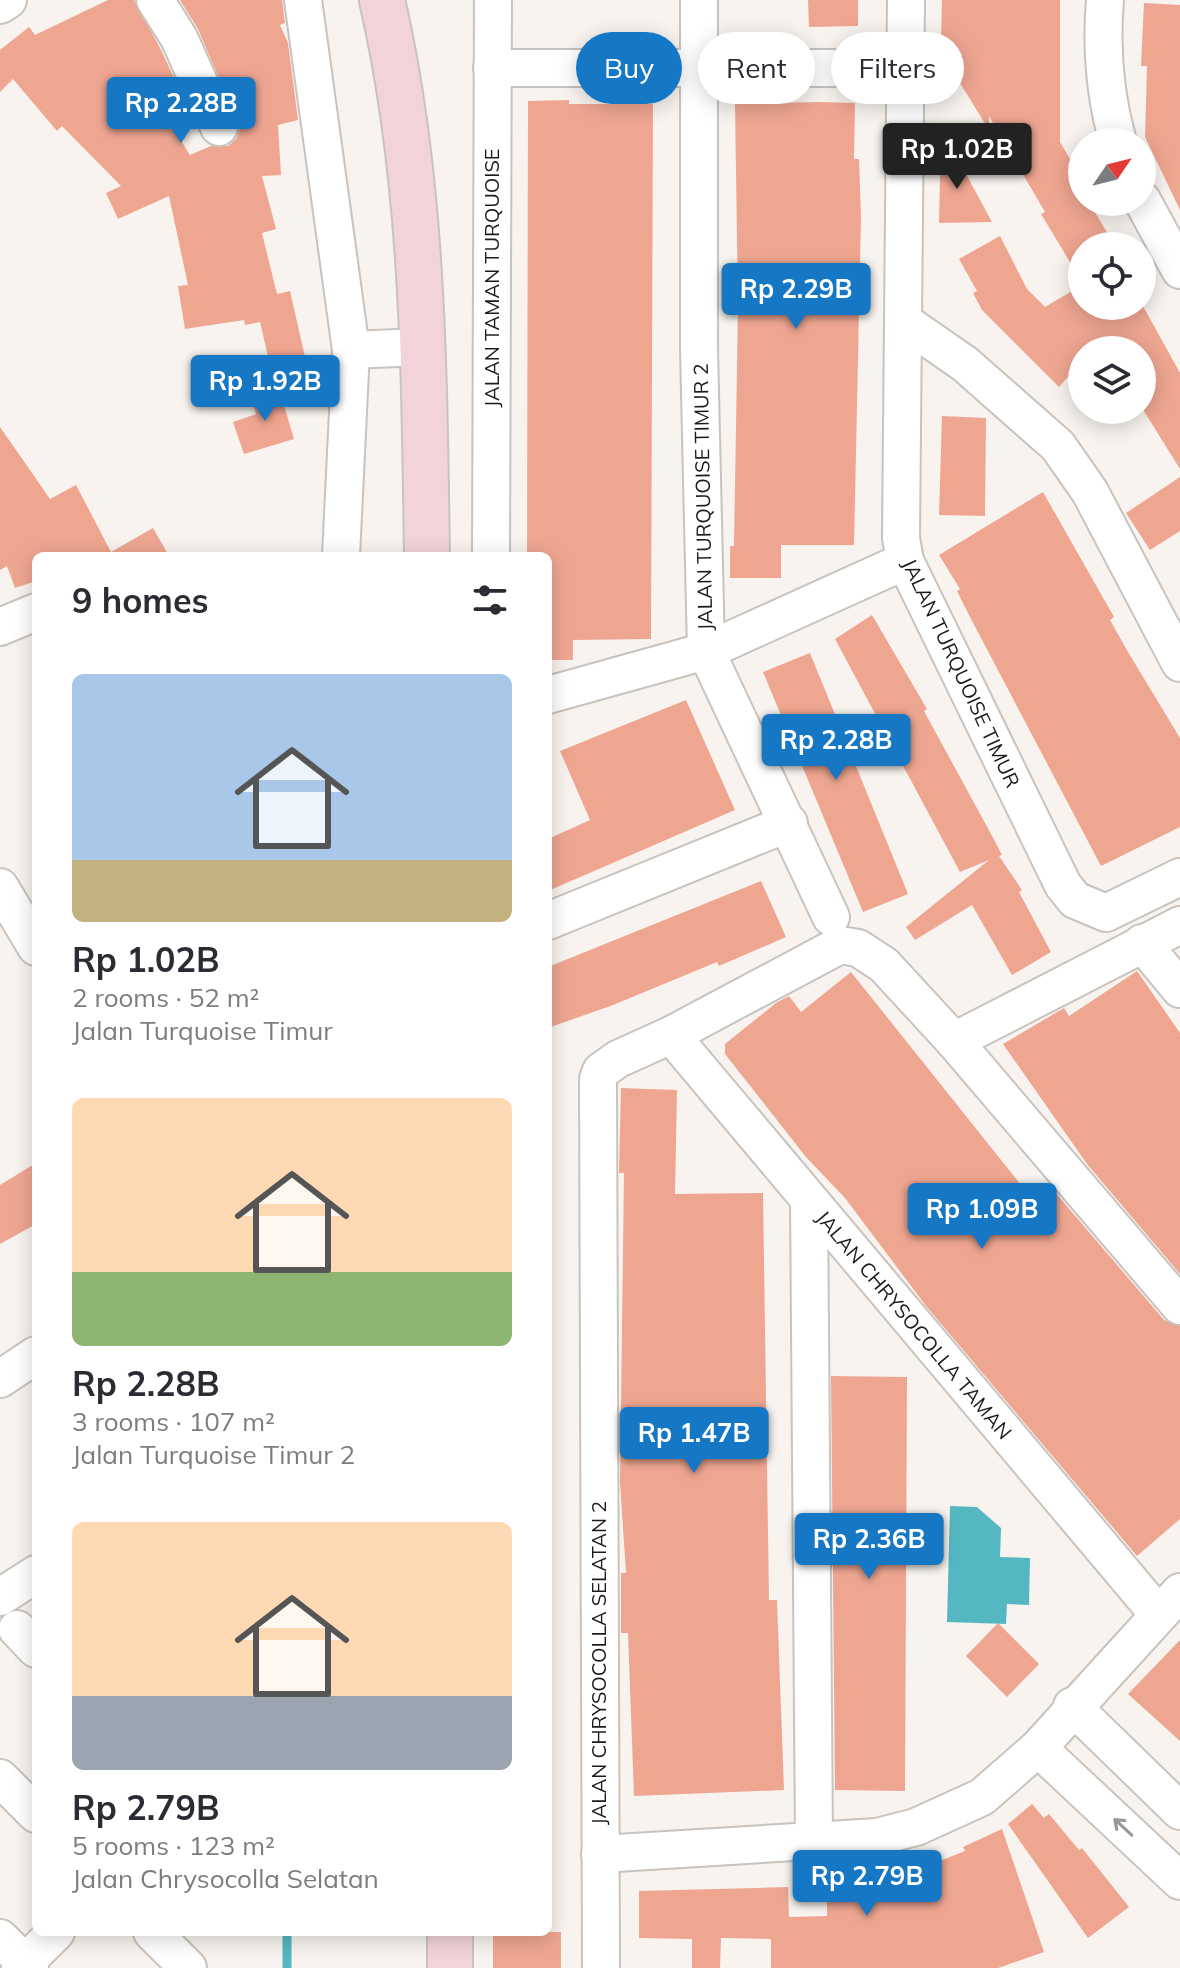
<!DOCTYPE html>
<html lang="en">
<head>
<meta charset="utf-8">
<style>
  :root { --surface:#fff; --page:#f2f2f3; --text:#2b2b33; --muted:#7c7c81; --accent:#1678c4 }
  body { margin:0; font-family:Mulish,sans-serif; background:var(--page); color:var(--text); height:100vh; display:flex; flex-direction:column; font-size:30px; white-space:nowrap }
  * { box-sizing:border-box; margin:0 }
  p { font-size:26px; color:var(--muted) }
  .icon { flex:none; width:44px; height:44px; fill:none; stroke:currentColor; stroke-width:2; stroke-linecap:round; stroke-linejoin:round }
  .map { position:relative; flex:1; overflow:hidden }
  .side { position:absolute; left:32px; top:552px; width:520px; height:1384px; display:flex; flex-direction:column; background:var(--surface); border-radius:12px; box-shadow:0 4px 20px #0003 }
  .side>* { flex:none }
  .banner { position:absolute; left:576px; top:32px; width:484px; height:72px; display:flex; gap:16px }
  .needle { width:52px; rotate:55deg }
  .fabs { position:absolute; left:1068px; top:128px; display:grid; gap:16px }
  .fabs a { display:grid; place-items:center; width:88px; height:88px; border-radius:50%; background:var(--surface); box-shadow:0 4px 20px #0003; font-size:40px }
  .price { position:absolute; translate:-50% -68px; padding:0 18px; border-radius:8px; background:var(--accent); color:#fff; font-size:26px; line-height:52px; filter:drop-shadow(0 2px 4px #0008) }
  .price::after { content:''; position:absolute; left:50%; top:48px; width:24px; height:18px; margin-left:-12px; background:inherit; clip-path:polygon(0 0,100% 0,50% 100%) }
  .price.selected { background:#222; color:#fff }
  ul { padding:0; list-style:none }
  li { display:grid; align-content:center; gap:16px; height:424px; padding:0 40px }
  li span { display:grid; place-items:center; height:248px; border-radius:12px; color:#555 }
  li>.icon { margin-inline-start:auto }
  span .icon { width:144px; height:144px; fill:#fffc; stroke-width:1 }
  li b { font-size:34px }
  h2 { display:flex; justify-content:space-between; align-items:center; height:96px; padding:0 40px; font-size:34px }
  .chip { padding:0 28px; border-radius:36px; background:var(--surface); box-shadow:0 4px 20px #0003; font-size:28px; line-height:72px }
  .chip.selected { background:var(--accent); color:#fff }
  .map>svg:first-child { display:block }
  .water { fill:#54b7c1 }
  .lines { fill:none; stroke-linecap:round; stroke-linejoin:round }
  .stream { stroke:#54b7c1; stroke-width:9 }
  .building { fill:#efa691 }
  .minor-casing { stroke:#c8c3be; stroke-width:40 }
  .secondary-casing { stroke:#c8c3be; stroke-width:48 }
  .minor { stroke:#fff; stroke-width:36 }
  .secondary { stroke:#f2d4d8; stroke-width:44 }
  .oneway { stroke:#999898 }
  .labels { text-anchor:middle; stroke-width:6; stroke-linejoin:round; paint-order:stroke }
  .street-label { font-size:20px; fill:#1d1b19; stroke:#fff }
</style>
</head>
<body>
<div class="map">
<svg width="1180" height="1968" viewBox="0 0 1180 1968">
  <rect width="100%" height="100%" fill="#f8f3ee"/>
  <polygon class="water" points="950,1506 977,1507 1001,1528 1000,1557 1030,1558 1029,1605 1007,1604 1006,1624 947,1622"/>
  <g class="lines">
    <polyline class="stream" points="287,1968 287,1932"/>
  </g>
  <g class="building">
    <polygon points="108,0 134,0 160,48 178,86 155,100 190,155 211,146 228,146 236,139 240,128 198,29 180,0 282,0 285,23 280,25 288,43 298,120 278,125 281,175 262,176 276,229 262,233 277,294 290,291 308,370 273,378 260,322 245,325 244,320 185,329 178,286 188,285 169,196 118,219 106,193 121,186 62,126 57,131 13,79 0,92 0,50 29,27 35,35"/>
    <polygon points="808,0 858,0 858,26 809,27"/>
    <polygon points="942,0 1060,0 1060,142 1077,171 1072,174 1082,190 1082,202 1089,202 1115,246 1082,246 1082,282 1041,214 1045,212 989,116 989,130 952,70 940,77"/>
    <polygon points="1144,3 1180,5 1180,210 1145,137 1147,66 1141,66"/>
    <polygon points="569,100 569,104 653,104 651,639 573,640 573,660 548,660 548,555 527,555 528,101"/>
    <polygon points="819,102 855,103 854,159 859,159 861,218 854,545 781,545 781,578 730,578 730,546 734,546 738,306 735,104"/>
    <polygon points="941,128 992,222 939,223"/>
    <polygon points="1000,236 1027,289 1045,307 1082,285 1082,306 1143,306 1180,373 1180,469 1142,408 1142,350 1082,350 1082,361 1059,387 982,310 973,293 977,291 959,259"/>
    <polygon points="279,388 294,439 244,454 233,422 256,414 251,397"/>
    <polygon points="942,416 986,418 985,516 939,515"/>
    <polygon points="0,427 50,499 76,485 111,552 153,528 169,556 36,556 36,581 15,588 7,566 0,570"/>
    <polygon points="1180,477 1180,531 1150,550 1126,513"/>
    <polygon points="1043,492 1114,617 1110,620 1128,652 1180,738 1180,827 1101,866 971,619 957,591 960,589 939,555"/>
    <polygon points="872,615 927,709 924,711 991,834 1002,855 999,856 1022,890 1019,892 1051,952 1012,975 972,905 915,940 906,927 989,860 960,872 835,639"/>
    <polygon points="810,653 908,894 863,912 763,672"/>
    <polygon points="686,700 735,810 548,891 548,839 590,820 560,751"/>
    <polygon points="761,881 786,937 719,966 717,962 613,1005 548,1028 548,967"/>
    <polygon points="1137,971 1180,1033 1180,1274 1087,1164 1003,1044 1064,1008 1069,1016"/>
    <polygon points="851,972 1037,1205 1054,1191 1164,1320 1180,1326 1180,1519 1137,1556 926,1306 845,1198 806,1157 725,1054 725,1044 776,1003 789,996 801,1012"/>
    <polygon points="621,1088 677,1090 675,1194 763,1193 769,1600 777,1600 784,1790 634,1796 628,1633 621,1633 621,1573 626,1573 620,1482 624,1173 619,1173"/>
    <polygon points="36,1163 36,1224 0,1244 0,1185"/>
    <polygon points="831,1376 907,1377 905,1791 835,1790"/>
    <polygon points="998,1623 1039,1664 1007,1697 966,1656"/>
    <polygon points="1180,1640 1180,1741 1128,1694"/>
    <polygon points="1032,1804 1044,1818 1049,1814 1079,1850 1082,1848 1129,1907 1088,1938 1008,1824"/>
    <polygon points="1002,1829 1044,1952 998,1968 771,1968 771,1939 721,1938 720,1968 692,1968 692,1939 639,1938 639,1891 788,1887 789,1917 827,1916 827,1882 917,1870 965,1851 963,1847"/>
    <rect x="493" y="1932" width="68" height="36"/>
  </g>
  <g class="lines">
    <defs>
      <g id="minor">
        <polyline points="155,0 179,38 219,127"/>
        <polyline points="303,0 351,350 341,556"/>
        <polyline points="699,0 699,349 706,651 831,917"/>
        <polyline points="906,0 901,538 905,561 1063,885 1075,900 1106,913 1180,877"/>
        <path d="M1105 0C1101 47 1105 96 1118 142"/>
        <polyline points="0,5 8,0"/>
        <polyline points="492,68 905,68"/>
        <polyline points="1142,200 1180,270"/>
        <polyline points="903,321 965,364 1058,446 1090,492 1180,663"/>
        <polyline points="351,350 421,347"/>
        <polyline points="491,556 493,0"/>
        <polyline points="0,627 36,612"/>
        <polyline points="548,695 706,651 905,561"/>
        <polyline points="0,887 36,947"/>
        <polyline points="548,921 789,823"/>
        <polyline points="1142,943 1180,989"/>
        <polyline points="671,1035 1158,1614"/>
        <polyline points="954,1041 1180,925"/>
        <polyline points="809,1201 814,1840"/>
        <polyline points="0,1379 36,1355"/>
        <polyline points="0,1597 36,1574"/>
        <polyline points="17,1629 36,1649"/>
        <polyline points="1072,1706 1180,1811"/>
        <polyline points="1038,1748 1180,1881"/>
        <polyline points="0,1778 36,1814"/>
        <polyline points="600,1854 877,1837 916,1827 982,1797 1038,1748 1180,1592"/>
        <polyline points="152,1932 188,1968"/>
        <polyline points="0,1938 30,1968"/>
        <polyline points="20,1968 56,1932"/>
        <polyline points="601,1968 598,1079 601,1071 618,1059 671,1035 840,945 858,948 884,965 954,1041 1180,1306"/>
      </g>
      <g id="secondary">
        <path d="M382 0C424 182 424 370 427 556"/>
        <polyline points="450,1968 450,1932"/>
      </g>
    </defs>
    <use href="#minor" class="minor-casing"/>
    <use href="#secondary" class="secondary-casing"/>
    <use href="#minor" class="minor"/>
    <use href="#secondary" class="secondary"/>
  </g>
  <defs><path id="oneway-shaft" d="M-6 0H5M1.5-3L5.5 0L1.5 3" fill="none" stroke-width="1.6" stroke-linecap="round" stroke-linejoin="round" transform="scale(2)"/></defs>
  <use class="oneway" href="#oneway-shaft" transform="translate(1123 1827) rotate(-137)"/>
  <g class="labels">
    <g class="street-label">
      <text transform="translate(492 278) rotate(-90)" y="7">JALAN TAMAN TURQUOISE</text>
      <text transform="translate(703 497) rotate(-91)" y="7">JALAN TURQUOISE TIMUR 2</text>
      <text transform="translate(961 673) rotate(65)" y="7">JALAN TURQUOISE TIMUR</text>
      <text transform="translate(914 1325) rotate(50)" y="7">JALAN CHRYSOCOLLA TAMAN</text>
      <text transform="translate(599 1663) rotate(-90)" y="7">JALAN CHRYSOCOLLA SELATAN 2</text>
    </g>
  </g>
</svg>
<div class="fabs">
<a><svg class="needle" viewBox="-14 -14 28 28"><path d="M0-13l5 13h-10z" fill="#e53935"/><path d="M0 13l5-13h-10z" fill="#7c7c81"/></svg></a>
<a><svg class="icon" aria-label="locate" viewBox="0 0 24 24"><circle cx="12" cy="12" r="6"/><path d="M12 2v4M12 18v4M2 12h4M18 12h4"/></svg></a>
<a><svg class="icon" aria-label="layers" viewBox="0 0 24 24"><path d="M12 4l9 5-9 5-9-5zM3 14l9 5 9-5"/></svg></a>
</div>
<b class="price" style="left:181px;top:145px">Rp 2.28B</b>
<b class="price selected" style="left:957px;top:191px">Rp 1.02B</b>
<b class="price" style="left:796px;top:331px">Rp 2.29B</b>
<b class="price" style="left:265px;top:423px">Rp 1.92B</b>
<b class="price" style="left:836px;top:782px">Rp 2.28B</b>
<b class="price" style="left:982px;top:1251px">Rp 1.09B</b>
<b class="price" style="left:694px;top:1475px">Rp 1.47B</b>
<b class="price" style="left:869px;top:1581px">Rp 2.36B</b>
<b class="price" style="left:867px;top:1918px">Rp 2.79B</b>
<div class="banner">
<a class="chip selected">Buy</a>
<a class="chip">Rent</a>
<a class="chip">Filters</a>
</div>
<section class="side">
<h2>9 homes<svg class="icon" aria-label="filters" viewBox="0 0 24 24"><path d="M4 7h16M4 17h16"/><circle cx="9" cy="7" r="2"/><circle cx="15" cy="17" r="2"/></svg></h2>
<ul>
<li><span style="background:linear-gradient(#a9c7e8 75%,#c2b280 0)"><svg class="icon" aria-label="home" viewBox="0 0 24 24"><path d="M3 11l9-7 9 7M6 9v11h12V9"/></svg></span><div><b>Rp 1.02B</b><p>2 rooms · 52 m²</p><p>Jalan Turquoise Timur</p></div></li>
<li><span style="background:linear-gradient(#ffd9b3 70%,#8fb573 0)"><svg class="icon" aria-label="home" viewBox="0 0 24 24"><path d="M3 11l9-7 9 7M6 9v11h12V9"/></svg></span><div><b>Rp 2.28B</b><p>3 rooms · 107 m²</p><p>Jalan Turquoise Timur 2</p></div></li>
<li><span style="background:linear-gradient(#ffd9b3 70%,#9aa5b1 0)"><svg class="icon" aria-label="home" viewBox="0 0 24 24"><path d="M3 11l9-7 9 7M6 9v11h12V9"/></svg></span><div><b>Rp 2.79B</b><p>5 rooms · 123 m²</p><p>Jalan Chrysocolla Selatan</p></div></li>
</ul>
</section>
</div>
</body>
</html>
